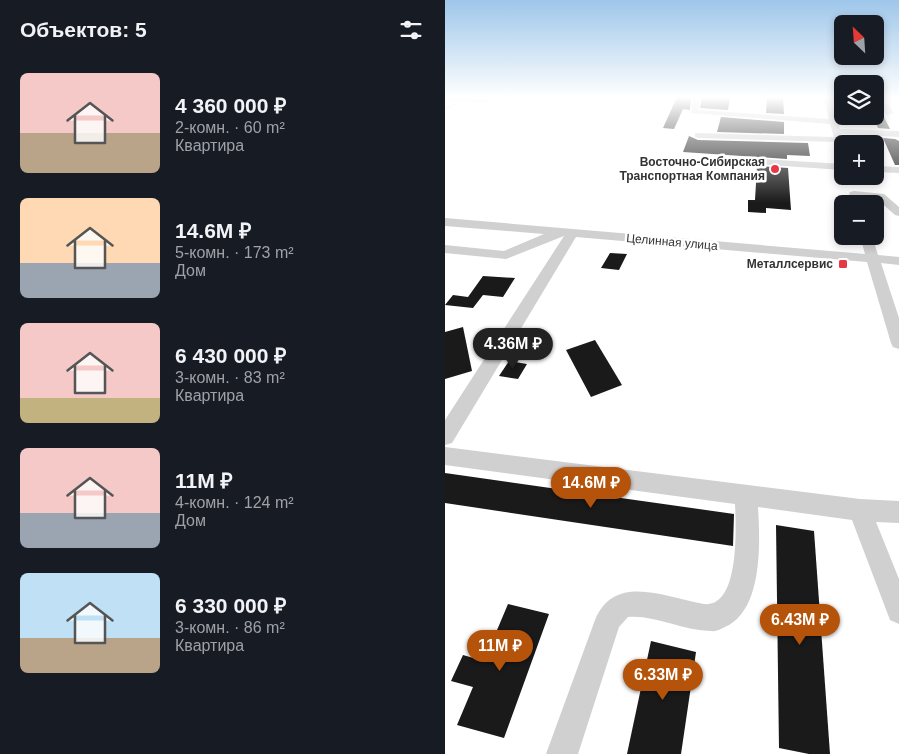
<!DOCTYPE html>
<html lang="ru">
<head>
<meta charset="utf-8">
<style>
  :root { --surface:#171b24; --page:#242831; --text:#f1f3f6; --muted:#9ea1a6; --accent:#b45309 }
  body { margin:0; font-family:Arial,sans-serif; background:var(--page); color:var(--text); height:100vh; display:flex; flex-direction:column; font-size:19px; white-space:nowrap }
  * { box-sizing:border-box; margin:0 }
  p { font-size:16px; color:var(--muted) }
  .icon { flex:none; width:28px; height:28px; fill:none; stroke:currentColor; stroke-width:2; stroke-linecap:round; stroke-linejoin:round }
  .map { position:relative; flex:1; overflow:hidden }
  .details { display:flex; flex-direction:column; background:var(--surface); width:445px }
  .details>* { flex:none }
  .needle { width:32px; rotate:335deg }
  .fabs { position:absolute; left:389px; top:15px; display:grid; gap:10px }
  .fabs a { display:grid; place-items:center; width:50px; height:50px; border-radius:8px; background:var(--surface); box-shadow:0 2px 8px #0003; font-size:25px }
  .price { position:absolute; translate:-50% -42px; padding:0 11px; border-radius:18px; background:var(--accent); color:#fff; font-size:16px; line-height:32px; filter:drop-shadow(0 1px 2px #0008) }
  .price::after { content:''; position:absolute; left:50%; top:30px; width:15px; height:11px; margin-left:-8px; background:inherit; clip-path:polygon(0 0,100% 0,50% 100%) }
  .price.on { background:#222; color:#fff }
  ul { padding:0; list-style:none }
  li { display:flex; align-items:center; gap:15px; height:125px; padding:0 20px }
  li span { display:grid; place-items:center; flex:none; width:140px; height:100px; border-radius:8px; color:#555 }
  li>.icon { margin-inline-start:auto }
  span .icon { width:60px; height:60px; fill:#fffc; stroke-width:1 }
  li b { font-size:21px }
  h2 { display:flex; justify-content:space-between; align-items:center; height:60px; padding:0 20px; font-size:21px }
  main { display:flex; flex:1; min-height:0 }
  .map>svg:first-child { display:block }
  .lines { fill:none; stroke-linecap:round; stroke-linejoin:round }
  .stream { stroke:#cfe2ee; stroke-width:2 }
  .building { fill:#1a1a1a }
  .minor { fill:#d0d0d0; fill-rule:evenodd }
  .poi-dot { fill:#e63946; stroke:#fff; stroke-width:2 }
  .labels { text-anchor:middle; stroke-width:5; stroke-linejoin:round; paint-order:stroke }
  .far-poi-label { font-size:12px; font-weight:bold; fill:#333; stroke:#fff; text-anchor:end }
  .far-street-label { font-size:12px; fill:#333; stroke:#fff }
</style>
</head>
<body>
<main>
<section class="details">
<h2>Объектов: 5<svg class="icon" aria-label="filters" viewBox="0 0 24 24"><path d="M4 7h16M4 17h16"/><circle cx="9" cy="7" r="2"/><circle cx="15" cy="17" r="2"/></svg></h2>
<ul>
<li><span style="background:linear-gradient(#f6c9c9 60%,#b9a48a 0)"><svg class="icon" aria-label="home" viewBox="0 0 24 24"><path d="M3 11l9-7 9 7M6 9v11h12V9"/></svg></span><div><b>4 360 000 ₽</b><p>2-комн. · 60 m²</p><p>Квартира</p></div></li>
<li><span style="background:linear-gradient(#ffd9b3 65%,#9aa5b1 0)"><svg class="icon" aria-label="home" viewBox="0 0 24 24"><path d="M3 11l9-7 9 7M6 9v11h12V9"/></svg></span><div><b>14.6M ₽</b><p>5-комн. · 173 m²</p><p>Дом</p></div></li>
<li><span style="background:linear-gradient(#f6c9c9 75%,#c2b280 0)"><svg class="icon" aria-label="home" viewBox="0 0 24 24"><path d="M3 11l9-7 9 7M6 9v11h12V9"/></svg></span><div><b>6 430 000 ₽</b><p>3-комн. · 83 m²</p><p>Квартира</p></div></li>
<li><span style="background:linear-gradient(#f6c9c9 65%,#9aa5b1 0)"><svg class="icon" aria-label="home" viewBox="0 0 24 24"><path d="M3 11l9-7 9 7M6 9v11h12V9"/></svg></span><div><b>11M ₽</b><p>4-комн. · 124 m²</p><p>Дом</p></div></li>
<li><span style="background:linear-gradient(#bfe0f5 65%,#b9a48a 0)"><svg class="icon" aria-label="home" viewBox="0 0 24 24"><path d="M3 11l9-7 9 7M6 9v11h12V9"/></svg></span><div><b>6 330 000 ₽</b><p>3-комн. · 86 m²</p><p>Квартира</p></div></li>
</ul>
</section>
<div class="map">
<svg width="454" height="754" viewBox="0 0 454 754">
  <rect width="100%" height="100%" fill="#fff"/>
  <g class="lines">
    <polyline class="stream" points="0,109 25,97"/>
  </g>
  <g class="building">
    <polygon points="232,97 246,97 245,110 238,109 229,129 218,128"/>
    <polygon points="257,97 285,97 283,110 255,108"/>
    <polygon points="322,97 338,97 339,114 321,113"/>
    <polygon points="430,108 435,109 445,129 433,128 430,121"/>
    <polygon points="276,117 339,122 339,134 272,132"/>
    <polygon points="244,136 253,140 363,143 365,156 342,155 342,159 238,152"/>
    <polygon points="438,138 450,139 454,141 454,165 450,165"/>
    <polygon points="312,166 343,168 346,210 321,208 321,213 303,212 303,200 310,200"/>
    <polygon points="165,253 182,254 174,270 156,268"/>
    <polygon points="38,276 70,278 58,297 38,295 28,308 0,305 8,295 23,297"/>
    <polygon points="18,327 27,371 0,379 0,332"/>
    <polygon points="150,340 177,385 146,397 121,350"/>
    <polygon points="64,361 82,364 73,379 54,376"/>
    <polygon points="0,473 289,514 288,546 0,503"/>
    <polygon points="331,525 369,531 385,754 364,754 334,748"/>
    <polygon points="63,604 104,614 59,738 12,725 28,687 6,681 18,655 39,661"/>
    <polygon points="206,641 251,652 236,754 182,754"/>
  </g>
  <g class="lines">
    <g class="minor">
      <polygon points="0,97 43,98 47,100 43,102 0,101"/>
      <polygon points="248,97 255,97 253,110 384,119 378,97 385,97 395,129 454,131 454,137 396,134 399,144 398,144 398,157 393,154 390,142 253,138 250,137 250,133 389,137 385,124 246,113"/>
      <polygon points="430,102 443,104 449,113 442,115 438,108 430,106"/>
      <polygon points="299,158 398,164 398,170 296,163 296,159"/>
      <polygon points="430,166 454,167 454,173 430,172"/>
      <polygon points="409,191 439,194 454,207 454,216 450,215 432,199 405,196 404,194 405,192"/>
      <polygon points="0,218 420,254 415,236 427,236 433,255 454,257 454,265 436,263 454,318 454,349 448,347 446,343 422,262 131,237 7,443 0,445 0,420 119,236 61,259 0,253 0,245 59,251 99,234 0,226"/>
      <path d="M0 447 415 499 454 501V523L431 522 454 579V624L445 620 407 520 313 507C315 541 318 605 284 625 278 628 272 632 266 631 238 631 211 615 183 617L174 627 133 754H101L150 620C170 572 221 598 259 604 295 608 291 527 290 504L0 465Z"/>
    </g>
  </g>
  <linearGradient id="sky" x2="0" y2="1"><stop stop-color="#9ec6ea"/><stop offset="0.48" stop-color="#fff"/><stop offset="1" stop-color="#fff" stop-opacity="0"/></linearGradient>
  <rect width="454" height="203" fill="url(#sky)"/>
  <g class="poi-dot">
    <circle cx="330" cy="169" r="5"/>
    <rect x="393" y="259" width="10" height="10" rx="2.5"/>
  </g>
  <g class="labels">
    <g class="far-poi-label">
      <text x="320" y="166">Восточно-Сибирская<tspan x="320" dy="14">Транспортная Компания</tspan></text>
      <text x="388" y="268">Металлсервис</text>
    </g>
    <g class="far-street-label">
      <text transform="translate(227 242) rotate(5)" y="4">Целинная улица</text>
    </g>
  </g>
</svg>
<div class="fabs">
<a><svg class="needle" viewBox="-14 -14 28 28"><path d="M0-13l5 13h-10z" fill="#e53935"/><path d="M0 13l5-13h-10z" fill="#9ea1a6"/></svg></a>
<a><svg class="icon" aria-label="layers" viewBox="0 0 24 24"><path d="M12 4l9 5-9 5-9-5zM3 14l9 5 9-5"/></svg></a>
<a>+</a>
<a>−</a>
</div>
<b class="price on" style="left:68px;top:370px">4.36M ₽</b>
<b class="price" style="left:146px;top:509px">14.6M ₽</b>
<b class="price" style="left:355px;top:646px">6.43M ₽</b>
<b class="price" style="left:55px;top:672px">11M ₽</b>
<b class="price" style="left:218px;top:701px">6.33M ₽</b>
</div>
</main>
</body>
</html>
